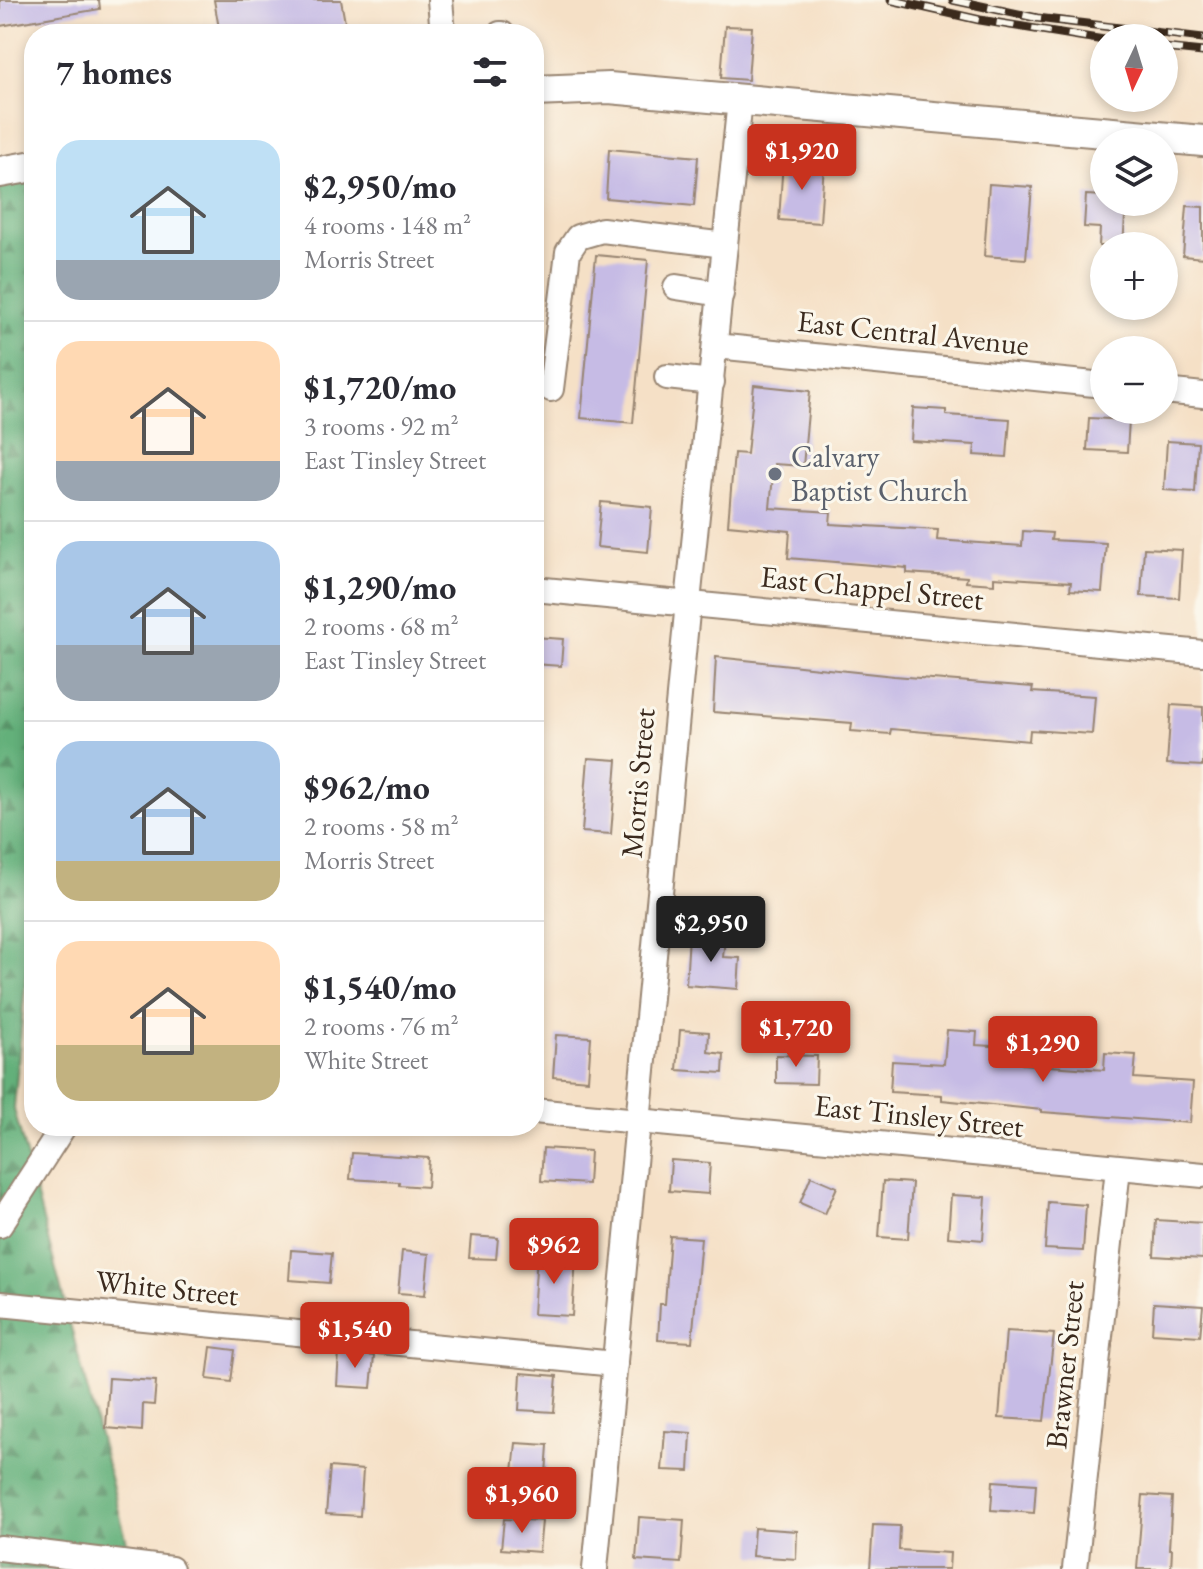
<!DOCTYPE html>
<html lang="en">
<head>
<meta charset="utf-8">
<style>
  :root { --surface:#fff; --page:#f2f2f3; --text:#2b2b33; --muted:#7c7c81; --line:#e1e1e2; --accent:#c8321e }
  body { margin:0; font-family:"EB Garamond",serif; background:var(--page); color:var(--text); height:100vh; display:flex; flex-direction:column; font-size:30px; white-space:nowrap }
  * { box-sizing:border-box; margin:0 }
  p { font-size:26px; color:var(--muted) }
  .icon { flex:none; width:44px; height:44px; fill:none; stroke:currentColor; stroke-width:2; stroke-linecap:round; stroke-linejoin:round }
  .map { position:relative; flex:1; overflow:hidden }
  .sheet { position:absolute; left:24px; top:24px; width:520px; height:1112px; display:flex; flex-direction:column; background:var(--surface); border-radius:32px; box-shadow:0 4px 12px #0003 }
  .sheet>* { flex:none }
  .needle { width:52px; rotate:184deg }
  .buttons { position:absolute; left:1090px; top:24px; display:grid; gap:16px }
  .buttons a { display:grid; place-items:center; width:88px; height:88px; border-radius:50%; background:var(--surface); box-shadow:0 4px 12px #0003; font-size:40px }
  .price { position:absolute; translate:-50% -68px; padding:0 18px; border-radius:8px; background:var(--accent); color:#fff; font-size:26px; line-height:52px; filter:drop-shadow(0 2px 4px #0008) }
  .price::after { content:''; position:absolute; left:50%; top:48px; width:24px; height:18px; margin-left:-12px; background:inherit; clip-path:polygon(0 0,100% 0,50% 100%) }
  .price.on { background:#222; color:#fff }
  ul { padding:0; list-style:none }
  li { display:flex; align-items:center; gap:24px; height:200px; padding:0 32px }
  li+li { border-top:2px solid var(--line) }
  li span { display:grid; place-items:center; flex:none; width:224px; height:160px; border-radius:24px; color:#555 }
  li>.icon { margin-inline-start:auto }
  span .icon { width:96px; height:96px; fill:#fffc; stroke-width:1 }
  li b { font-size:34px }
  h2 { display:flex; justify-content:space-between; align-items:center; height:96px; padding:0 32px; font-size:34px }
  .map>svg:first-child { display:block }
  .forest { fill:url(#forest-firs); stroke:#4f6d4c; stroke-width:2 }
  .building { fill:#c6bbe5 }
  .lines { fill:none; stroke-linecap:round; stroke-linejoin:round }
  .minor-casing { stroke:#988572; stroke-width:28 }
  .major-casing { stroke:#988572; stroke-width:34 }
  .minor { stroke:#fff; stroke-width:24 }
  .major { stroke:#fff; stroke-width:30 }
  .rail-casing { stroke:#3b2a1e; stroke-width:9 }
  .rail { stroke:#fbf7ec; stroke-width:6; stroke-dasharray:18; stroke-linecap:butt }
  .worship-dot { fill:#6b7280; stroke:#fbf7ec; stroke-width:3 }
  .labels { text-anchor:middle; stroke-width:6; stroke-linejoin:round; paint-order:stroke }
  .street-label { font-size:30px; fill:#3b2a1e; stroke:#fbf7ec }
  .worship-label { font-size:30px; fill:#5b616d; stroke:#fbf7ec; text-anchor:start }
</style>
</head>
<body>
<div class="map">
<svg width="1203" height="1569" viewBox="0 0 1203 1569">
  <defs>
    <pattern id="forest-firs" width="22" height="20" patternUnits="userSpaceOnUse" patternTransform="scale(2)"><rect width="22" height="20" fill="#63b07a"/><path d="M5 1l3.5 6h-7zM16 11l3.5 6h-7z" fill="#538f63"/></pattern>
  </defs>
  <rect width="100%" height="100%" fill="#fbf7ec"/>
  <filter id="ink" filterUnits="userSpaceOnUse"><feTurbulence type="fractalNoise" baseFrequency=".0125" numOctaves="2"/><feDisplacementMap in="SourceGraphic" scale="16" xChannelSelector="R" yChannelSelector="G"/><feConvolveMatrix kernelMatrix="1 2 1 2 8 2 1 2 1" color-interpolation-filters="sRGB"/></filter>
  <filter id="wash" filterUnits="userSpaceOnUse"><feTurbulence type="fractalNoise" baseFrequency=".006" numOctaves="4" result="noise"/><feDisplacementMap in="SourceGraphic" scale="32" xChannelSelector="R" yChannelSelector="G"/><feGaussianBlur stdDeviation="1.8" result="paint"/><feColorMatrix in="noise" values="0 0 0 0 0 0 0 0 0 0 0 0 0 0 0 0 0 1.4 0 .05"/><feComposite in="paint" operator="in"/></filter>
  <g filter="url(#wash)">
    <rect width="100%" height="100%" fill="#f5e0c6"/>
    <polygon class="forest" points="34,178 34,882 14,1109 134,1569 0,1569 0,184"/>
    <g id="blocks">
      <g class="building">
        <polygon points="0,0 99,0 100,9 0,26"/>
        <polygon points="214,0 341,0 347,34 220,34"/>
        <polygon points="725,26 752,27 748,80 721,78"/>
        <polygon points="609,149 698,157 694,206 606,198"/>
        <polygon points="783,161 824,164 820,223 779,220"/>
        <polygon points="989,184 1032,187 1026,259 984,256"/>
        <polygon points="1086,195 1104,196 1104,202 1126,202 1123,246 1099,246 1100,228 1084,227"/>
        <polygon points="1187,206 1203,207 1203,258 1183,256"/>
        <polygon points="596,255 648,260 633,423 581,418"/>
        <polygon points="754,385 810,391 803,466 774,464 770,508 831,512 830,524 938,530 937,540 1022,546 1023,531 1052,533 1051,540 1106,543 1102,592 1070,590 1071,582 994,577 994,584 966,582 967,577 907,573 907,568 788,558 790,531 728,525 734,453 747,454"/>
        <polygon points="913,408 946,410 946,415 1010,419 1007,457 974,455 975,445 911,441"/>
        <polygon points="1089,418 1129,420 1127,452 1087,450"/>
        <polygon points="1167,441 1198,443 1195,492 1164,490"/>
        <polygon points="601,502 652,507 648,552 597,547"/>
        <polygon points="1144,548 1182,550 1179,598 1141,596"/>
        <polygon points="534,637 563,639 561,666 534,664"/>
        <polygon points="716,657 894,676 1033,687 1032,692 1095,696 1092,734 1030,730 1029,741 891,729 890,734 851,731 852,723 713,712"/>
        <polygon points="1171,705 1203,707 1203,766 1167,764"/>
        <polygon points="588,758 617,760 611,834 582,832"/>
        <polygon points="689,935 725,938 723,957 740,958 738,989 686,985"/>
        <polygon points="680,1030 709,1032 708,1052 724,1054 723,1073 677,1070"/>
        <polygon points="947,1030 977,1032 976,1045 1023,1048 1022,1064 1104,1070 1105,1053 1136,1055 1134,1078 1193,1082 1190,1123 1042,1112 1042,1110 942,1100 942,1095 890,1092 892,1061 944,1064"/>
        <polygon points="556,1035 591,1037 588,1080 553,1077"/>
        <polygon points="776,1055 817,1056 816,1084 776,1083"/>
        <polygon points="543,1148 590,1151 588,1184 541,1181"/>
        <polygon points="352,1153 429,1158 427,1187 399,1185 399,1182 350,1179"/>
        <polygon points="671,1160 710,1163 708,1194 669,1191"/>
        <polygon points="811,1176 837,1187 825,1214 800,1203"/>
        <polygon points="883,1181 912,1183 908,1239 879,1237"/>
        <polygon points="951,1195 986,1197 983,1240 948,1237"/>
        <polygon points="1048,1202 1086,1205 1083,1251 1045,1249"/>
        <polygon points="1156,1220 1203,1223 1203,1259 1154,1256"/>
        <polygon points="471,1236 498,1238 496,1259 469,1258"/>
        <polygon points="670,1236 701,1238 692,1342 658,1340 660,1304 665,1304"/>
        <polygon points="291,1250 332,1253 329,1283 289,1280"/>
        <polygon points="402,1251 429,1254 425,1295 398,1293"/>
        <polygon points="537,1255 576,1258 572,1316 533,1314"/>
        <polygon points="1154,1303 1203,1306 1200,1336 1152,1333"/>
        <polygon points="1006,1331 1054,1334 1044,1421 999,1418"/>
        <polygon points="211,1347 235,1350 231,1382 207,1379"/>
        <polygon points="339,1352 374,1356 371,1388 337,1386"/>
        <polygon points="521,1373 557,1376 554,1412 519,1410"/>
        <polygon points="109,1378 156,1381 154,1405 143,1404 142,1431 106,1428"/>
        <polygon points="665,1431 691,1433 689,1471 662,1470"/>
        <polygon points="516,1443 548,1445 546,1474 513,1472"/>
        <polygon points="330,1467 363,1470 360,1516 326,1514"/>
        <polygon points="993,1481 1036,1484 1034,1513 991,1510"/>
        <polygon points="1143,1495 1172,1497 1169,1549 1172,1549 1171,1569 1137,1569"/>
        <polygon points="639,1517 684,1520 681,1563 636,1560"/>
        <polygon points="504,1519 542,1521 539,1552 501,1549"/>
        <polygon points="873,1525 900,1526 899,1550 950,1553 949,1569 870,1569"/>
        <polygon points="754,1528 797,1531 796,1559 752,1556"/>
      </g>
    </g>
  </g>
  <g filter="url(#ink)">
    <use href="#blocks" fill-opacity="0" stroke="#988572" stroke-width="2"/>
    <g class="lines">
      <defs>
        <g id="minor">
          <polyline points="440,0 443,34"/>
          <polyline points="500,34 502,34"/>
          <polyline points="676,287 721,294"/>
          <polyline points="716,346 1104,385"/>
          <polyline points="667,377 712,382"/>
          <polyline points="551,389 568,252 578,237 602,230 725,245"/>
          <polyline points="1164,391 1203,395"/>
          <polyline points="534,589 1203,653"/>
          <polyline points="534,1111 1203,1175"/>
          <polyline points="0,1225 64,1126"/>
          <polyline points="0,1304 615,1364"/>
          <polyline points="0,1548 171,1569"/>
          <polyline points="595,1569 688,602 740,100"/>
          <polyline points="1075,1569 1118,1168"/>
        </g>
        <g id="major">
          <polyline points="534,91 609,88 1203,141"/>
          <polyline points="0,172 34,166"/>
        </g>
      </defs>
      <use href="#minor" class="minor-casing"/>
      <use href="#major" class="major-casing"/>
      <use href="#minor" class="minor"/>
      <use href="#major" class="major"/>
      <defs>
        <g id="rail">
          <polyline points="891,0 980,20 1104,40"/>
          <polyline points="953,0 1037,18 1203,38"/>
          <polyline points="1164,48 1203,52"/>
        </g>
      </defs>
      <use href="#rail" class="rail-casing"/>
      <use href="#rail" class="rail"/>
    </g>
  </g>
  <circle class="worship-dot" cx="775" cy="474" r="8"/>
  <g class="labels">
    <g class="street-label">
      <text transform="translate(913 333) rotate(6)" y="10">East Central Avenue</text>
      <text transform="translate(872 588) rotate(6)" y="10">East Chappel Street</text>
      <text transform="translate(638 783) rotate(-85)" y="10">Morris Street</text>
      <text transform="translate(919 1116) rotate(6)" y="10">East Tinsley Street</text>
      <text transform="translate(167 1288) rotate(6)" y="10">White Street</text>
      <text transform="translate(1065 1365) rotate(-84)" y="10">Brawner Street</text>
    </g>
    <g class="worship-label">
      <text x="791" y="467">Calvary<tspan x="791" dy="34">Baptist Church</tspan></text>
    </g>
  </g>
</svg>
<div class="buttons">
<a><svg class="needle" viewBox="-14 -14 28 28"><path d="M0-13l5 13h-10z" fill="#e53935"/><path d="M0 13l5-13h-10z" fill="#7c7c81"/></svg></a>
<a><svg class="icon" aria-label="layers" viewBox="0 0 24 24"><path d="M12 4l9 5-9 5-9-5zM3 14l9 5 9-5"/></svg></a>
<a>+</a>
<a>−</a>
</div>
<b class="price" style="left:802px;top:192px">$1,920</b>
<b class="price on" style="left:711px;top:964px">$2,950</b>
<b class="price" style="left:796px;top:1069px">$1,720</b>
<b class="price" style="left:1043px;top:1084px">$1,290</b>
<b class="price" style="left:554px;top:1286px">$962</b>
<b class="price" style="left:355px;top:1370px">$1,540</b>
<b class="price" style="left:522px;top:1535px">$1,960</b>
<section class="sheet">
<h2>7 homes<svg class="icon" aria-label="filters" viewBox="0 0 24 24"><path d="M4 7h16M4 17h16"/><circle cx="9" cy="7" r="2"/><circle cx="15" cy="17" r="2"/></svg></h2>
<ul>
<li><span style="background:linear-gradient(#bfe0f5 75%,#9aa5b1 0)"><svg class="icon" aria-label="home" viewBox="0 0 24 24"><path d="M3 11l9-7 9 7M6 9v11h12V9"/></svg></span><div><b>$2,950/mo</b><p>4 rooms · 148 m²</p><p>Morris Street</p></div></li>
<li><span style="background:linear-gradient(#ffd9b3 75%,#9aa5b1 0)"><svg class="icon" aria-label="home" viewBox="0 0 24 24"><path d="M3 11l9-7 9 7M6 9v11h12V9"/></svg></span><div><b>$1,720/mo</b><p>3 rooms · 92 m²</p><p>East Tinsley Street</p></div></li>
<li><span style="background:linear-gradient(#a9c7e8 65%,#9aa5b1 0)"><svg class="icon" aria-label="home" viewBox="0 0 24 24"><path d="M3 11l9-7 9 7M6 9v11h12V9"/></svg></span><div><b>$1,290/mo</b><p>2 rooms · 68 m²</p><p>East Tinsley Street</p></div></li>
<li><span style="background:linear-gradient(#a9c7e8 75%,#c2b280 0)"><svg class="icon" aria-label="home" viewBox="0 0 24 24"><path d="M3 11l9-7 9 7M6 9v11h12V9"/></svg></span><div><b>$962/mo</b><p>2 rooms · 58 m²</p><p>Morris Street</p></div></li>
<li><span style="background:linear-gradient(#ffd9b3 65%,#c2b280 0)"><svg class="icon" aria-label="home" viewBox="0 0 24 24"><path d="M3 11l9-7 9 7M6 9v11h12V9"/></svg></span><div><b>$1,540/mo</b><p>2 rooms · 76 m²</p><p>White Street</p></div></li>
</ul>
</section>
</div>
</body>
</html>
